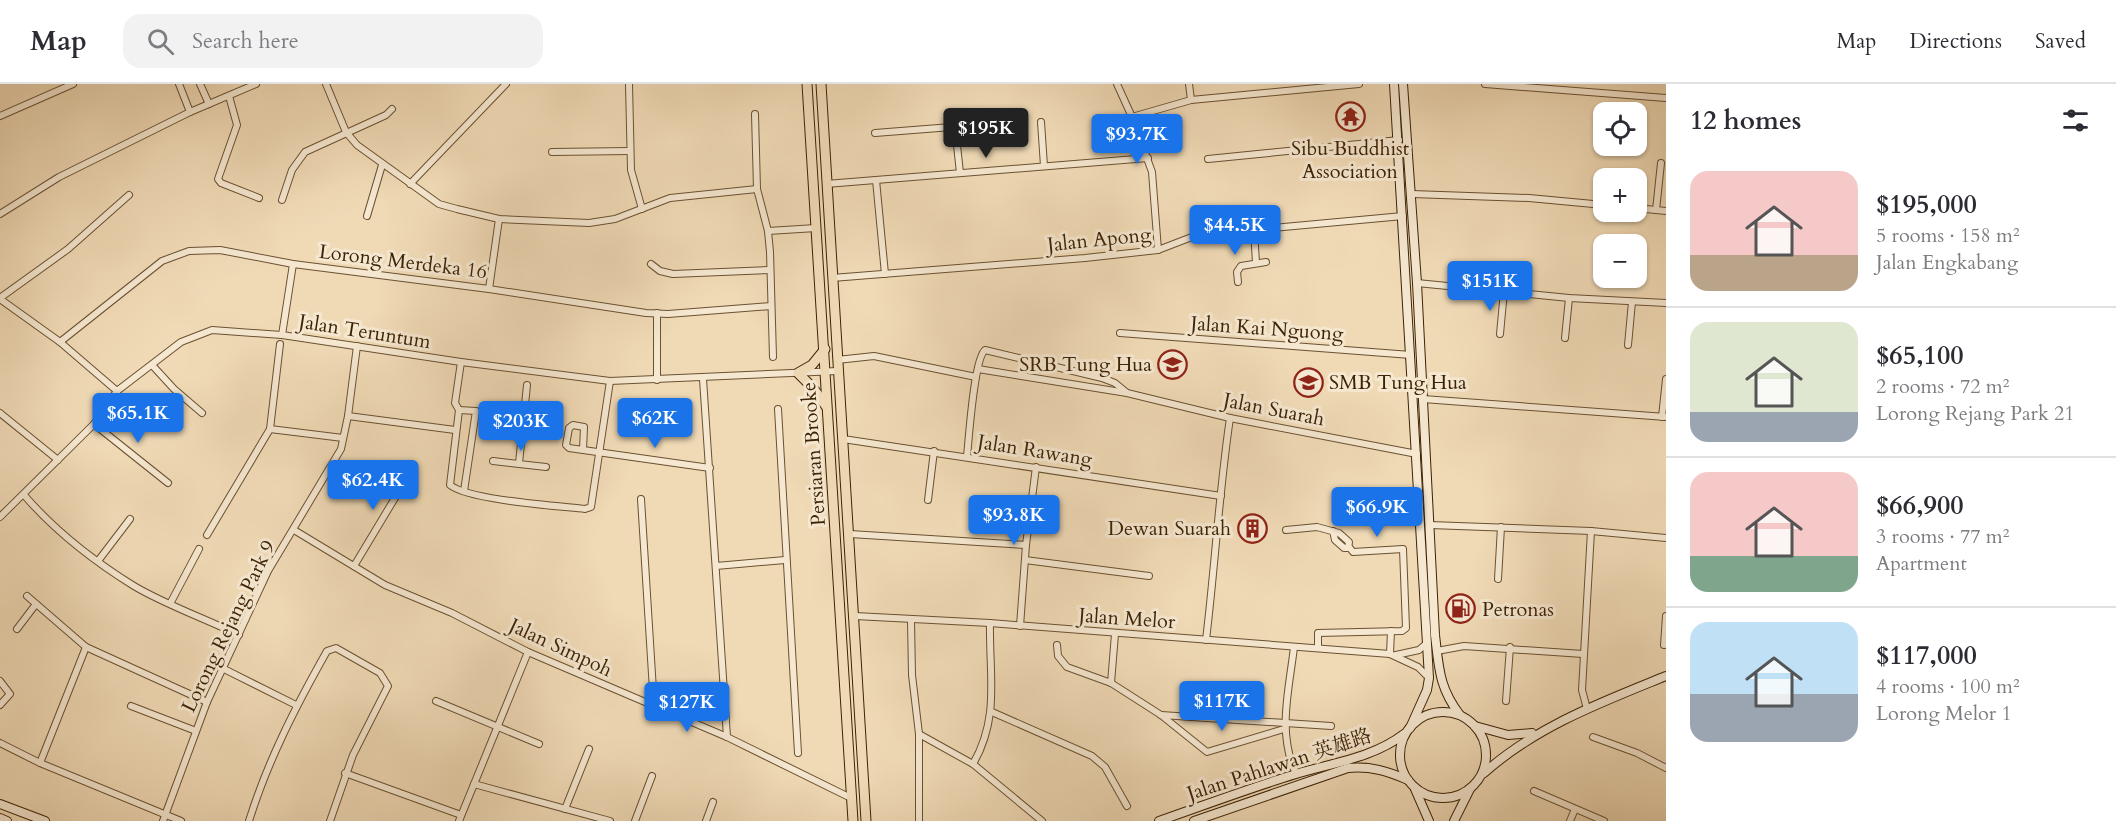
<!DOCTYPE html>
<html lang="en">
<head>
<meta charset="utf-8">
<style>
  :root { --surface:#fff; --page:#f2f2f3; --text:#2b2b33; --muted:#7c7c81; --line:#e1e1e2; --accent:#1a73e8 }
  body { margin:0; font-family:Cardo,"Noto Serif SC",serif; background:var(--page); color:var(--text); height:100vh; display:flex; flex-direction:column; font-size:22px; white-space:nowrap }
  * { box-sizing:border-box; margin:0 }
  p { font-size:20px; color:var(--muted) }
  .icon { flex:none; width:33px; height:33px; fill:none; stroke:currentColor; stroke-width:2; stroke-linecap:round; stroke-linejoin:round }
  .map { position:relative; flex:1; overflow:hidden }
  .panel { display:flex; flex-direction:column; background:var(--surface); width:450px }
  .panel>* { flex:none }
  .tools { position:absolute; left:1593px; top:18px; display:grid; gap:12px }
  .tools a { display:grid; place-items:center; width:54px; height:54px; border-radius:12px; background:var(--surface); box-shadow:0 2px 4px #0004; font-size:30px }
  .price { position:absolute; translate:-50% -51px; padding:0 14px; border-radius:6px; background:var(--accent); color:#fff; font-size:20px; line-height:39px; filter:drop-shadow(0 2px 3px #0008) }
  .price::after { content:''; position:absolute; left:50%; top:36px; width:18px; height:14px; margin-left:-9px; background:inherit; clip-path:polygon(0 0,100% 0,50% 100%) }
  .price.current { background:#222; color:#fff }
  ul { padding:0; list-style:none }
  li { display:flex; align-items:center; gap:18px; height:150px; padding:0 24px }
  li+li { border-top:2px solid var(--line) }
  li span { display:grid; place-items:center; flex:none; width:168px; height:120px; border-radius:18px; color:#555 }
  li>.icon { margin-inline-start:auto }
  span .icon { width:72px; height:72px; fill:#fffc; stroke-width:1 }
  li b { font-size:26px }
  h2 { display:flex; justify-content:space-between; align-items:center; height:72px; padding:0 24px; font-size:26px }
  header { display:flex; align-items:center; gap:36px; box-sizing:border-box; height:84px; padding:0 30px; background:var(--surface); border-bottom:2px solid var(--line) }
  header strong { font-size:28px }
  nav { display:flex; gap:33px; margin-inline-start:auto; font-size:21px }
  .search { width:420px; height:54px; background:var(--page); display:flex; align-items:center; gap:15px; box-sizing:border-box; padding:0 21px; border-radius:18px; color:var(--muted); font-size:22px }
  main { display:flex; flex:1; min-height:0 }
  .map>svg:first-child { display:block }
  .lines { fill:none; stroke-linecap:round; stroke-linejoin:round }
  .street-casing { stroke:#6a5131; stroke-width:8 }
  .secondary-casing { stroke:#3d2305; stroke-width:10 }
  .primary-casing { stroke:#3d2305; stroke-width:11 }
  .street { stroke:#f5e7d0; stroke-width:6 }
  .secondary { stroke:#f5e7d0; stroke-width:8 }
  .primary { stroke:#f0dab6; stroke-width:9 }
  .labels { text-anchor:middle; stroke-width:6; stroke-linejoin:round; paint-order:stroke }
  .poi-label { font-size:20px; fill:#3d2305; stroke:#f5e7d0; text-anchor:end }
  .street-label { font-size:20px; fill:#3d2305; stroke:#f5e7d0 }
</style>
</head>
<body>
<header>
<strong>Map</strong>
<div class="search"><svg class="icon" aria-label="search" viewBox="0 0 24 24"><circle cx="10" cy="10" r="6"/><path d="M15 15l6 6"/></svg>Search here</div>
<nav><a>Map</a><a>Directions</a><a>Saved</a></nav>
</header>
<main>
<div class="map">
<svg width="1666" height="737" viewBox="0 0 1666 737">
  <rect width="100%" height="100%" fill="#f0dab6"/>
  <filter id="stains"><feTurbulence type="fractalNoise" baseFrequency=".00333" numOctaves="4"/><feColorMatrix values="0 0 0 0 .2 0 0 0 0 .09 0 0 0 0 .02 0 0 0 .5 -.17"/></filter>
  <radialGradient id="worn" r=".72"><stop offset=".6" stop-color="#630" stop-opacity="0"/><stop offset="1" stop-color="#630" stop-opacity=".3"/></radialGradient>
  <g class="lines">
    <defs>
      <g id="street">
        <polyline points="179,0 190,28"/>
        <polyline points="200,0 209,20"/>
        <polyline points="326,0 346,48 357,61 439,120 457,125 499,135 589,139 615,135 670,114 757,105"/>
        <polyline points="629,0 631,86 642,125"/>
        <polyline points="1117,0 1132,33 1152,88 1158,166"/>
        <polyline points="1189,0 1191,16"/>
        <polyline points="1485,0 1666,14"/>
        <polyline points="229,12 237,41 218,95 221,99 259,114"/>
        <polyline points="755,30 757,105 768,147 770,168 773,273"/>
        <polyline points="0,32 73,0"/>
        <polyline points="1132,33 1191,16 1359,0"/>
        <polyline points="1041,38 1044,82"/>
        <polyline points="955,43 960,89"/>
        <polyline points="875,49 977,41"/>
        <polyline points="552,68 630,67"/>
        <polyline points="1208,75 1399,56"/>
        <polyline points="876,96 885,190"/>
        <polyline points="410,100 506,0"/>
        <polyline points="826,100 1148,74"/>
        <polyline points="1412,110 1529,114 1604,121"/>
        <polyline points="282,116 292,86 305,68 386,31 392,25"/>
        <polyline points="1636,124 1666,127"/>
        <polyline points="1656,126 1661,79"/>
        <polyline points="0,130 59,93 190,28 256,0"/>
        <polyline points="367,132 382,81"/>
        <polyline points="1254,145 1256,179"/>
        <polyline points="768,147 816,144"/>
        <polyline points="651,180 660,187 673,190 770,186"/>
        <polyline points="832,194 1085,174 1158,166 1197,151 1403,132"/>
        <polyline points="1238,198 1237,188 1241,182 1266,178"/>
        <polyline points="1417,199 1569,214 1666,219"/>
        <polyline points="489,205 499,135"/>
        <polyline points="0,214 68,165 129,111"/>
        <polyline points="0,215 60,258 117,307"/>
        <polyline points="1120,249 1411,271"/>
        <polyline points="1500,250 1504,207"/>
        <polyline points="282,251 293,180"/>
        <polyline points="1565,254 1569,214"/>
        <polyline points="60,258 162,177 189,167 220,166 293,180 489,205 646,229 668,230 771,222"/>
        <polyline points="1628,261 1632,218"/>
        <polyline points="837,276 874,272 976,293"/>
        <path d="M461 278 455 319 459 326 450 401C468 416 558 422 585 425L591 423 610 297"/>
        <polyline points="152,281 174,305 202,329"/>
        <polyline points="978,285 1127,309 1230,334 1417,370"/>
        <polyline points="703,295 727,653"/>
        <polyline points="657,296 657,229"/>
        <polyline points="1423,315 1666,333"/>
        <polyline points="778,325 798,669"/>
        <polyline points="459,326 476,327 464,407"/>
        <polyline points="0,329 58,376"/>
        <polyline points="348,332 455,346"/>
        <polyline points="1662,333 1666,295"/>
        <polyline points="94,340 168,399"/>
        <polyline points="270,345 343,354"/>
        <polyline points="843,355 1221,412"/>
        <polyline points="583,366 584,343 573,341 569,344 566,361 569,364 710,384"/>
        <path d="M967 372C969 354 974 275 985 266L1102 294 1115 299 1126 308"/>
        <polyline points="493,377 546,383"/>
        <polyline points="519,379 527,301"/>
        <path d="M24 411C56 448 92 476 134 502 164 520 206 535 239 551"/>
        <polyline points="641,415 654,622"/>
        <polyline points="928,416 934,367"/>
        <polyline points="0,433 94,340 117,307 181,258 212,246 282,251 461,278 610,297 838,287"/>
        <polyline points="1430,441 1591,447 1666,454"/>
        <polyline points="294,446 385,501 452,529 528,568 727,653 853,715"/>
        <polyline points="1286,446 1317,443 1339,449 1349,458 1348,464 1344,464 1335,456 1333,447"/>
        <polyline points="850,450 1026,461"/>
        <polyline points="207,451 270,345 280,260"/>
        <polyline points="1025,476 1149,492"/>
        <polyline points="98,477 130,435"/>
        <polyline points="354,482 413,384"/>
        <polyline points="716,482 785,476"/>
        <polyline points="1498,495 1501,443"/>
        <polyline points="27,512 86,563 207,618"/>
        <polyline points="171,518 199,465"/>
        <polyline points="855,532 990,539 1390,570 1418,583 1429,594"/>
        <polyline points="911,537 912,591 919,650 919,737"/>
        <polyline points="1020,542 1026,461 1036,383"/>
        <polyline points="17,545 36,520"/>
        <path d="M1206 556C1215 482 1219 408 1230 334"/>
        <polyline points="1057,561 1058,572 1067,583 1111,599 1161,631 1207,668 1284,645"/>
        <polyline points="1664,561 1666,532"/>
        <path d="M1294 563C1289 607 1277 648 1296 690"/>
        <polyline points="1318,564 1318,549 1402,547 1406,544 1403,465 1353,468 1349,463"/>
        <polyline points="1437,567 1464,562 1583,570"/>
        <polyline points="1390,570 1391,547"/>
        <polyline points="1396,571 1419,566 1427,559"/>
        <polyline points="224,585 296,621"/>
        <polyline points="0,597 10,610 0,621"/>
        <polyline points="1111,599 1115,550"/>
        <polyline points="436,617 539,660"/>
        <polyline points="1506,617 1510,563"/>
        <polyline points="131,622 196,647"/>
        <polyline points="1587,625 1582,606 1591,447"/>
        <polyline points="992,628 1092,672 1105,683 1127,722"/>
        <polyline points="1161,631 1331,642"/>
        <polyline points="919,650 973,680 1042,737"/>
        <polyline points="1593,653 1637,669 1666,684"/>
        <polyline points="0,659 40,679 181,737"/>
        <polyline points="40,679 86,563"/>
        <path d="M973 680C1000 633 989 592 990 539"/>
        <polyline points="345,689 461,731"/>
        <polyline points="474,700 610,737"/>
        <polyline points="1534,707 1604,737"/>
        <polyline points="565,725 589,665"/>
        <polyline points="163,737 207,618 268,487 341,365 348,332 357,262"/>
        <path d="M249 737C268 676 296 622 327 567L336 564 380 589 388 602 353 671 330 737"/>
        <polyline points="459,737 528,568"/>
        <polyline points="635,737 652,692"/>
        <polyline points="706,737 713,718"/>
        <polyline points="1570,737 1575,725"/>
      </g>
      <g id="secondary">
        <polyline points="1394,0 1429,594 1427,606 1410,644"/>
        <path d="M1403 0 1417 199 1435 551C1439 584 1439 604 1460 631"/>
        <circle cx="1443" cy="671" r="43"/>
        <polyline points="1475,642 1508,651 1532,649"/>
        <path d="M1484 689C1537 642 1602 618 1666 592"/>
        <polyline points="1415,705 1429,737"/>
        <polyline points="0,720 45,737"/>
        <polyline points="0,734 7,737"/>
        <path d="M1159 737C1205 721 1250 704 1296 690 1332 679 1373 674 1404 650"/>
        <path d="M1194 737 1348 684C1371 682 1387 687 1408 696"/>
        <polyline points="1454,737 1470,705"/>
      </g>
      <g id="primary">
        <polyline points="807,0 853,737"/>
        <polyline points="821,0 866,737"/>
        <polyline points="825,265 812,281 798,289 813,304 826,322"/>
      </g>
    </defs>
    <use href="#street" class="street-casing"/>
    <use href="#secondary" class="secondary-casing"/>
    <use href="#primary" class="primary-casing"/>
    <use href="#street" class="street"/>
    <use href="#secondary" class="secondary"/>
    <use href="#primary" class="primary"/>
  </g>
  <defs>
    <symbol id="temple-ring" viewBox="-11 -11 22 22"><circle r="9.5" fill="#f5e7d0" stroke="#8f2418" stroke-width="1.5"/><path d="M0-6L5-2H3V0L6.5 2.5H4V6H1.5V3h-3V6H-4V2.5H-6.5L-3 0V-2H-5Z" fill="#8f2418"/></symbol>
    <symbol id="school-ring" viewBox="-11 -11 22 22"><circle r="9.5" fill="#f5e7d0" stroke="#8f2418" stroke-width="1.5"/><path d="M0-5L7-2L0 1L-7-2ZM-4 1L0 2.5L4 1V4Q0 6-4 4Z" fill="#8f2418"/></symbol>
    <symbol id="building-ring" viewBox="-11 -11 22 22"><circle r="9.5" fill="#f5e7d0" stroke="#8f2418" stroke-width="1.5"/><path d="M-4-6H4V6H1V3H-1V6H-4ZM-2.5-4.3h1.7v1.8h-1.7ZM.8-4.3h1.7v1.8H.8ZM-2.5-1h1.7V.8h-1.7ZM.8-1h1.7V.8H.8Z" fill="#8f2418"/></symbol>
    <symbol id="fuel-ring" viewBox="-11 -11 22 22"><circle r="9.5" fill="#f5e7d0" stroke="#8f2418" stroke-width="1.5"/><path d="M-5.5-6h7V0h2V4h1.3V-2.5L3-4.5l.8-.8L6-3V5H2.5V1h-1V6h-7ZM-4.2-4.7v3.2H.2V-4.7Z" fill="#8f2418"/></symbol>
  </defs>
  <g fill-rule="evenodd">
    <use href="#temple-ring" x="1334" y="16" width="33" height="33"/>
    <use href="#school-ring" x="1156" y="264" width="33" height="33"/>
    <use href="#school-ring" x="1292" y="282" width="33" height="33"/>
    <use href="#building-ring" x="1236" y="428" width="33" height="33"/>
    <use href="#fuel-ring" x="1444" y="508" width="33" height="33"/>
  </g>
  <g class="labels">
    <g class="poi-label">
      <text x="1350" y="71" text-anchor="middle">Sibu Buddhist<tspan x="1350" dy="23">Association</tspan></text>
      <text x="1152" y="287">SRB Tung Hua</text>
      <text x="1329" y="305" text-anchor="start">SMB Tung Hua</text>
      <text x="1231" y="451">Dewan Suarah</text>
      <text x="1482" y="532" text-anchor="start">Petronas</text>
    </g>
    <g class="street-label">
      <text transform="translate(1099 155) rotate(-6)" y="7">Jalan Apong</text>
      <text transform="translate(403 177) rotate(7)" y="7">Lorong Merdeka 16</text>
      <text transform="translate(1267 244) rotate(4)" y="7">Jalan Kai Nguong</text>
      <text transform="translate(365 247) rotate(9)" y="7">Jalan Teruntum</text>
      <text transform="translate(1274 325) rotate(11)" y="7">Jalan Suarah</text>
      <text transform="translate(1035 366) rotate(9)" y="7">Jalan Rawang</text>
      <text transform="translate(813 370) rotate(-94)" y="7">Persiaran Brooke</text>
      <text transform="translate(1127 534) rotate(4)" y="7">Jalan Melor</text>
      <text transform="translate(228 542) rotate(-64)" y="7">Lorong Rejang Park 9</text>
      <text transform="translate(561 563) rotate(25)" y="7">Jalan Simpoh</text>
      <text transform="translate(1279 680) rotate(-18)" y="7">Jalan Pahlawan 英雄路</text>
    </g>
  </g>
  <rect width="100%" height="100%" filter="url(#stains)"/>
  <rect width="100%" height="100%" fill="url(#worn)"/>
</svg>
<div class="tools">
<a><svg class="icon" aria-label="locate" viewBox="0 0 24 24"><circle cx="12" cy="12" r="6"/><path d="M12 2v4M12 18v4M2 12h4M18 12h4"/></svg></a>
<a>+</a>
<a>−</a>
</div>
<b class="price current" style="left:986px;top:75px">$195K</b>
<b class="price" style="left:1137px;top:81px">$93.7K</b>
<b class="price" style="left:1235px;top:172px">$44.5K</b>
<b class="price" style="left:1490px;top:228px">$151K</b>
<b class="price" style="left:138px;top:360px">$65.1K</b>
<b class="price" style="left:655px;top:365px">$62K</b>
<b class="price" style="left:521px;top:368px">$203K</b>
<b class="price" style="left:373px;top:427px">$62.4K</b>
<b class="price" style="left:1377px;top:454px">$66.9K</b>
<b class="price" style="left:1014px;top:462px">$93.8K</b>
<b class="price" style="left:1222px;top:648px">$117K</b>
<b class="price" style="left:687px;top:649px">$127K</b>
</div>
<section class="panel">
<h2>12 homes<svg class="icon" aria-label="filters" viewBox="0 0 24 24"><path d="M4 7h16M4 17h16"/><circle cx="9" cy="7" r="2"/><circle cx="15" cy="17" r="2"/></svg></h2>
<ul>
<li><span style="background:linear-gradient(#f6c9c9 70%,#b9a48a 0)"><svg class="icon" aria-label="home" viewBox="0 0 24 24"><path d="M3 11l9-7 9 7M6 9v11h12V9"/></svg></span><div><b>$195,000</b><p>5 rooms · 158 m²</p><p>Jalan Engkabang</p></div></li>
<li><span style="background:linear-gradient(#dfe7d0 75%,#9aa5b1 0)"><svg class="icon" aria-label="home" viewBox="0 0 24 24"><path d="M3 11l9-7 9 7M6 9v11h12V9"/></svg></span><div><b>$65,100</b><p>2 rooms · 72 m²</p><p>Lorong Rejang Park 21</p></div></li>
<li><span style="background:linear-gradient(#f6c9c9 70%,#7fa58c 0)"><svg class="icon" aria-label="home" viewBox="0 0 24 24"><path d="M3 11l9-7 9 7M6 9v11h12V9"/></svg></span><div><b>$66,900</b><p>3 rooms · 77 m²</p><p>Apartment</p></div></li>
<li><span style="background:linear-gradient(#bfe0f5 60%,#9aa5b1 0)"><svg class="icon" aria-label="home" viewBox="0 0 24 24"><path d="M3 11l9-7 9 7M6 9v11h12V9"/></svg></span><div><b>$117,000</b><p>4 rooms · 100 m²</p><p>Lorong Melor 1</p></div></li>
</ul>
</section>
</main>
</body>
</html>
